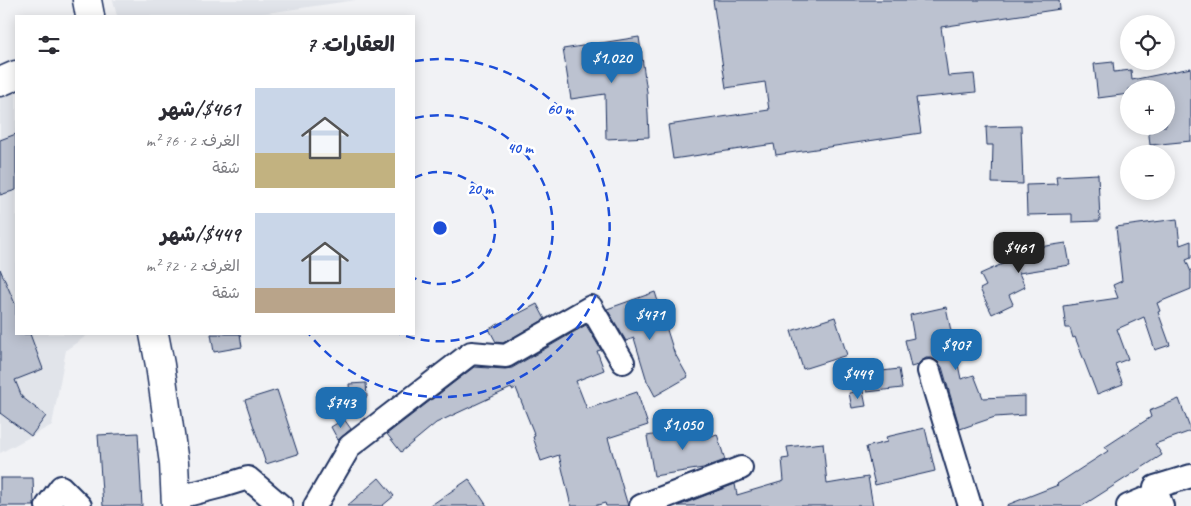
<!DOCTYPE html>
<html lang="ar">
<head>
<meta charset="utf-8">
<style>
  :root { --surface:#fff; --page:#f7f7f7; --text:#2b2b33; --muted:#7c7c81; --accent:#1f6fb2 }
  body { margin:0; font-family:Caveat,"Playpen Sans Arabic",sans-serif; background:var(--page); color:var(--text); direction:rtl; height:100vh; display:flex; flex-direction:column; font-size:19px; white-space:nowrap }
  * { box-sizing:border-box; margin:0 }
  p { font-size:16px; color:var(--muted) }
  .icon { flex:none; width:28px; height:28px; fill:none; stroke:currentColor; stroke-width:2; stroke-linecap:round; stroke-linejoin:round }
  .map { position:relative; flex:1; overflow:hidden; direction:ltr }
  .panel { position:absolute; left:15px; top:15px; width:400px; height:320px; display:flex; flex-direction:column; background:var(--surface); border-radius:0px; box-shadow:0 2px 12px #0003; direction:rtl }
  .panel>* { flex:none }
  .buttons { position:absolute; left:1120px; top:15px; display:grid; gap:10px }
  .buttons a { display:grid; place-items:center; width:55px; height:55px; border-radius:50%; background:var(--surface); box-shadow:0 2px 12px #0003; font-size:25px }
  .price { position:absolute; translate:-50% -42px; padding:0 11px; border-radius:10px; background:var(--accent); color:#fff; font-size:16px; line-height:32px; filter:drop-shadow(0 1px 2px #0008) }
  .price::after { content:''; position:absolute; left:50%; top:30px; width:15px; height:11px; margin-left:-8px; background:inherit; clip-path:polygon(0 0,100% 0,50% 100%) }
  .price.active { background:#222; color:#fff }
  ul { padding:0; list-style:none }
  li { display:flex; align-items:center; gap:15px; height:125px; padding:0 20px }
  li span { display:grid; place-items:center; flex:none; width:140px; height:100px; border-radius:0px; color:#555 }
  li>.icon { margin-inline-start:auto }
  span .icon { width:60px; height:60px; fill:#fffc; stroke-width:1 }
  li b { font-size:21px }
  h2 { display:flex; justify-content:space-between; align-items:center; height:60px; padding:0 20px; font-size:21px }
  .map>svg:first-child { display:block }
  .built { fill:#e1e4ea }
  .building { fill:#bcc2d0; stroke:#1b2f5e }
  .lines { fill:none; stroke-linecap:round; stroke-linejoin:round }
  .minor-casing { stroke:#1b2f5e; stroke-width:26 }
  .secondary-casing { stroke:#1b2f5e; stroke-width:31 }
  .primary-casing { stroke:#1b2f5e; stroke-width:31 }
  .minor { stroke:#fff; stroke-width:22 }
  .secondary { stroke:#fff; stroke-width:28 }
  .primary { stroke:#fff; stroke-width:28 }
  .ring { fill:none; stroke:#1d4ed8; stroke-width:2.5; stroke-dasharray:9 6 }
  .centre { fill:#1d4ed8; stroke:#fff; stroke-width:2.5 }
  .ring-label { font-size:15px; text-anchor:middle; font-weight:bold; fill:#1d4ed8; stroke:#fff; stroke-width:5; stroke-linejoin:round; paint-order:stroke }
</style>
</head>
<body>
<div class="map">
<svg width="1191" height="506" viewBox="0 0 1191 506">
  <rect width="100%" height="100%" fill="#f1f2f5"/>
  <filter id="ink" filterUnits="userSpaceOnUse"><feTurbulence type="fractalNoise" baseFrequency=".02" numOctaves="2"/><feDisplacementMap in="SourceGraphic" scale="10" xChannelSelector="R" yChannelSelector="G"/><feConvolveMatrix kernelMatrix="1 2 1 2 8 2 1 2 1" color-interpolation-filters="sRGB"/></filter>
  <g filter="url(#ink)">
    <g class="built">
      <polygon points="113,0 356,0 247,16 117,16"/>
      <polygon points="16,75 16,334 89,334 66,350 52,425 0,453 0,82"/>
    </g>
    <g class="building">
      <polygon points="713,0 1059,0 1060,9 941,27 948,76 974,74 976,92 916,98 921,133 776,155 774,144 673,159 668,125 769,110 765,82 726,88"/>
      <polygon points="639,37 647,92 649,137 606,139 605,94 571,99 563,49"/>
      <polygon points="1113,62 1114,72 1131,70 1132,80 1191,68 1191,141 1150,145 1148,126 1166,126 1166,89 1129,89 1129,94 1098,98 1094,64"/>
      <polygon points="1021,126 1023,184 992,183 993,145 987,145 986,127"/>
      <polygon points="16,134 16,190 0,195 0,140"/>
      <polygon points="1098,174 1100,221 1072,222 1072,214 1027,215 1026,185 1057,184 1056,176"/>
      <polygon points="1177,219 1180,245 1191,241 1191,258 1186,260 1191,272 1191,289 1157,303 1160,311 1158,312 1170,345 1155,350 1144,317 1117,329 1128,359 1115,364 1123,384 1097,394 1075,337 1073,338 1070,328 1066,328 1063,306 1118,298 1113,285 1122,281 1116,227"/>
      <polygon points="1066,243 1070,265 1019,273 1025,287 1009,295 1013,304 992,314 980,289 986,286 980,274 1027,253 1026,249"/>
      <polygon points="0,269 16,306 16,334 30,334 43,369 15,380 22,397 46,416 31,436 0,413"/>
      <polygon points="655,292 674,352 688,377 655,396 647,381 634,338 626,341 607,309"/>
      <polygon points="537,304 545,319 503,343 496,342 489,329"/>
      <polygon points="946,307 961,379 974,375 983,398 1025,396 1025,415 995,417 960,429 942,367 938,362 932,358 926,358 920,362 918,365 911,367 905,340 914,338 910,315"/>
      <polygon points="835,317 847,355 803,369 791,331"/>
      <polygon points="586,325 601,350 597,351 604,370 576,381 587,409 637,392 648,425 608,438 628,506 606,506 605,503 594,506 571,506 559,455 541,461 533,437 535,436 516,388 512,390 511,388 436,423 401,452 387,434 474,367 505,369 512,368"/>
      <polygon points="211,334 240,334 242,347 214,352"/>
      <polygon points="899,369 902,388 867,392 865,373"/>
      <polygon points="366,383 367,397 350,398 349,384"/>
      <polygon points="277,390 298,454 266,464 245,400"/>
      <polygon points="863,391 866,406 852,408 849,393"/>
      <polygon points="1179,399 1191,431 1155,444 1162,455 1082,506 1007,506 1007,505 1058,485 1057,484 1108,451 1105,447 1151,417 1149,411"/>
      <polygon points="344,419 351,429 338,440 331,427"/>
      <polygon points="697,427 702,439 717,434 725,460 703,468 654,476 647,436"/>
      <polygon points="925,428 935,471 875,485 866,447 887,442 886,437"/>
      <polygon points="138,433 142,506 103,506 98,435"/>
      <polygon points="823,443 827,484 868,477 873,506 678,506 735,484 737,495 784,481 782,459 789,458 787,447"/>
      <polygon points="0,478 33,478 34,506 0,506"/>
      <polygon points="379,478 394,496 382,506 347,506"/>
      <polygon points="469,479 487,506 430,506"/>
    </g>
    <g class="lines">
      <defs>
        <g id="minor">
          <polyline points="929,371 970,506"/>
          <polyline points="175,498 222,486 248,478 281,506"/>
          <polyline points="47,506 61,487 80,506"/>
          <polyline points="315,506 350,446 471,353 506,356 591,307 623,362"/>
          <polyline points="641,506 741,468"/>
          <polyline points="1128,506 1157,494"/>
          <polyline points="1162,506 1155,487 1191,476"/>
        </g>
        <polyline id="secondary" points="0,82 16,75"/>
        <g id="primary">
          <polyline points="87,0 90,16"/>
          <polyline points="154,334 160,365 174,463 176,506"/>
        </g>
      </defs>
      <use href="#minor" class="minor-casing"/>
      <use href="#secondary" class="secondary-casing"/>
      <use href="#primary" class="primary-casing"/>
      <use href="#minor" class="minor"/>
      <use href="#secondary" class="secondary"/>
      <use href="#primary" class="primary"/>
    </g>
  </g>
  <g class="ring">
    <path d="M414 178A56 56 0 1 1 414 278"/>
    <path d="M415 118A113 113 0 1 1 400 334"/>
    <path d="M415 61A169 169 0 1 1 309 334"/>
  </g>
  <circle cx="440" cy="228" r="8" class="centre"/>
  <g class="ring-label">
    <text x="560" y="114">60 m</text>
    <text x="520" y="153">40 m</text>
    <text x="480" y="194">20 m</text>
  </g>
</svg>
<div class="buttons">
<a><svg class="icon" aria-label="locate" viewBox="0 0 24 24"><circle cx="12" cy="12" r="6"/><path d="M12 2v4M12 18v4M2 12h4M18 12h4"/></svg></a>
<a>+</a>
<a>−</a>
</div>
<b class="price" style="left:612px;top:84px">$1,020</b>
<b class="price active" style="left:1019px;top:274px">$461</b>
<b class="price" style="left:650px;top:341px">$471</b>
<b class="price" style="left:956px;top:371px">$907</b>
<b class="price" style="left:858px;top:400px">$449</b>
<b class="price" style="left:341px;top:429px">$743</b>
<b class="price" style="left:683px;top:451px">$1,050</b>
<section class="panel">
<h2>العقارات: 7<svg class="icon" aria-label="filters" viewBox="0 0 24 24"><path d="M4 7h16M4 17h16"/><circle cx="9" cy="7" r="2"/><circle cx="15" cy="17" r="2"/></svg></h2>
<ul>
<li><span style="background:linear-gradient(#c9d6e8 65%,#c2b280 0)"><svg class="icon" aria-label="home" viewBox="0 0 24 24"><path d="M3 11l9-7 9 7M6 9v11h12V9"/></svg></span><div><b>$461/شهر</b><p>الغرف: 2 · 76 m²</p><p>شقة</p></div></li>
<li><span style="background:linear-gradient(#c9d6e8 75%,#b9a48a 0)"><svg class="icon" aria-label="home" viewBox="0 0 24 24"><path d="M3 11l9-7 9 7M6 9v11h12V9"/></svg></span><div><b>$449/شهر</b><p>الغرف: 2 · 72 m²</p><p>شقة</p></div></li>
</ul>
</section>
</div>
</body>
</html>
